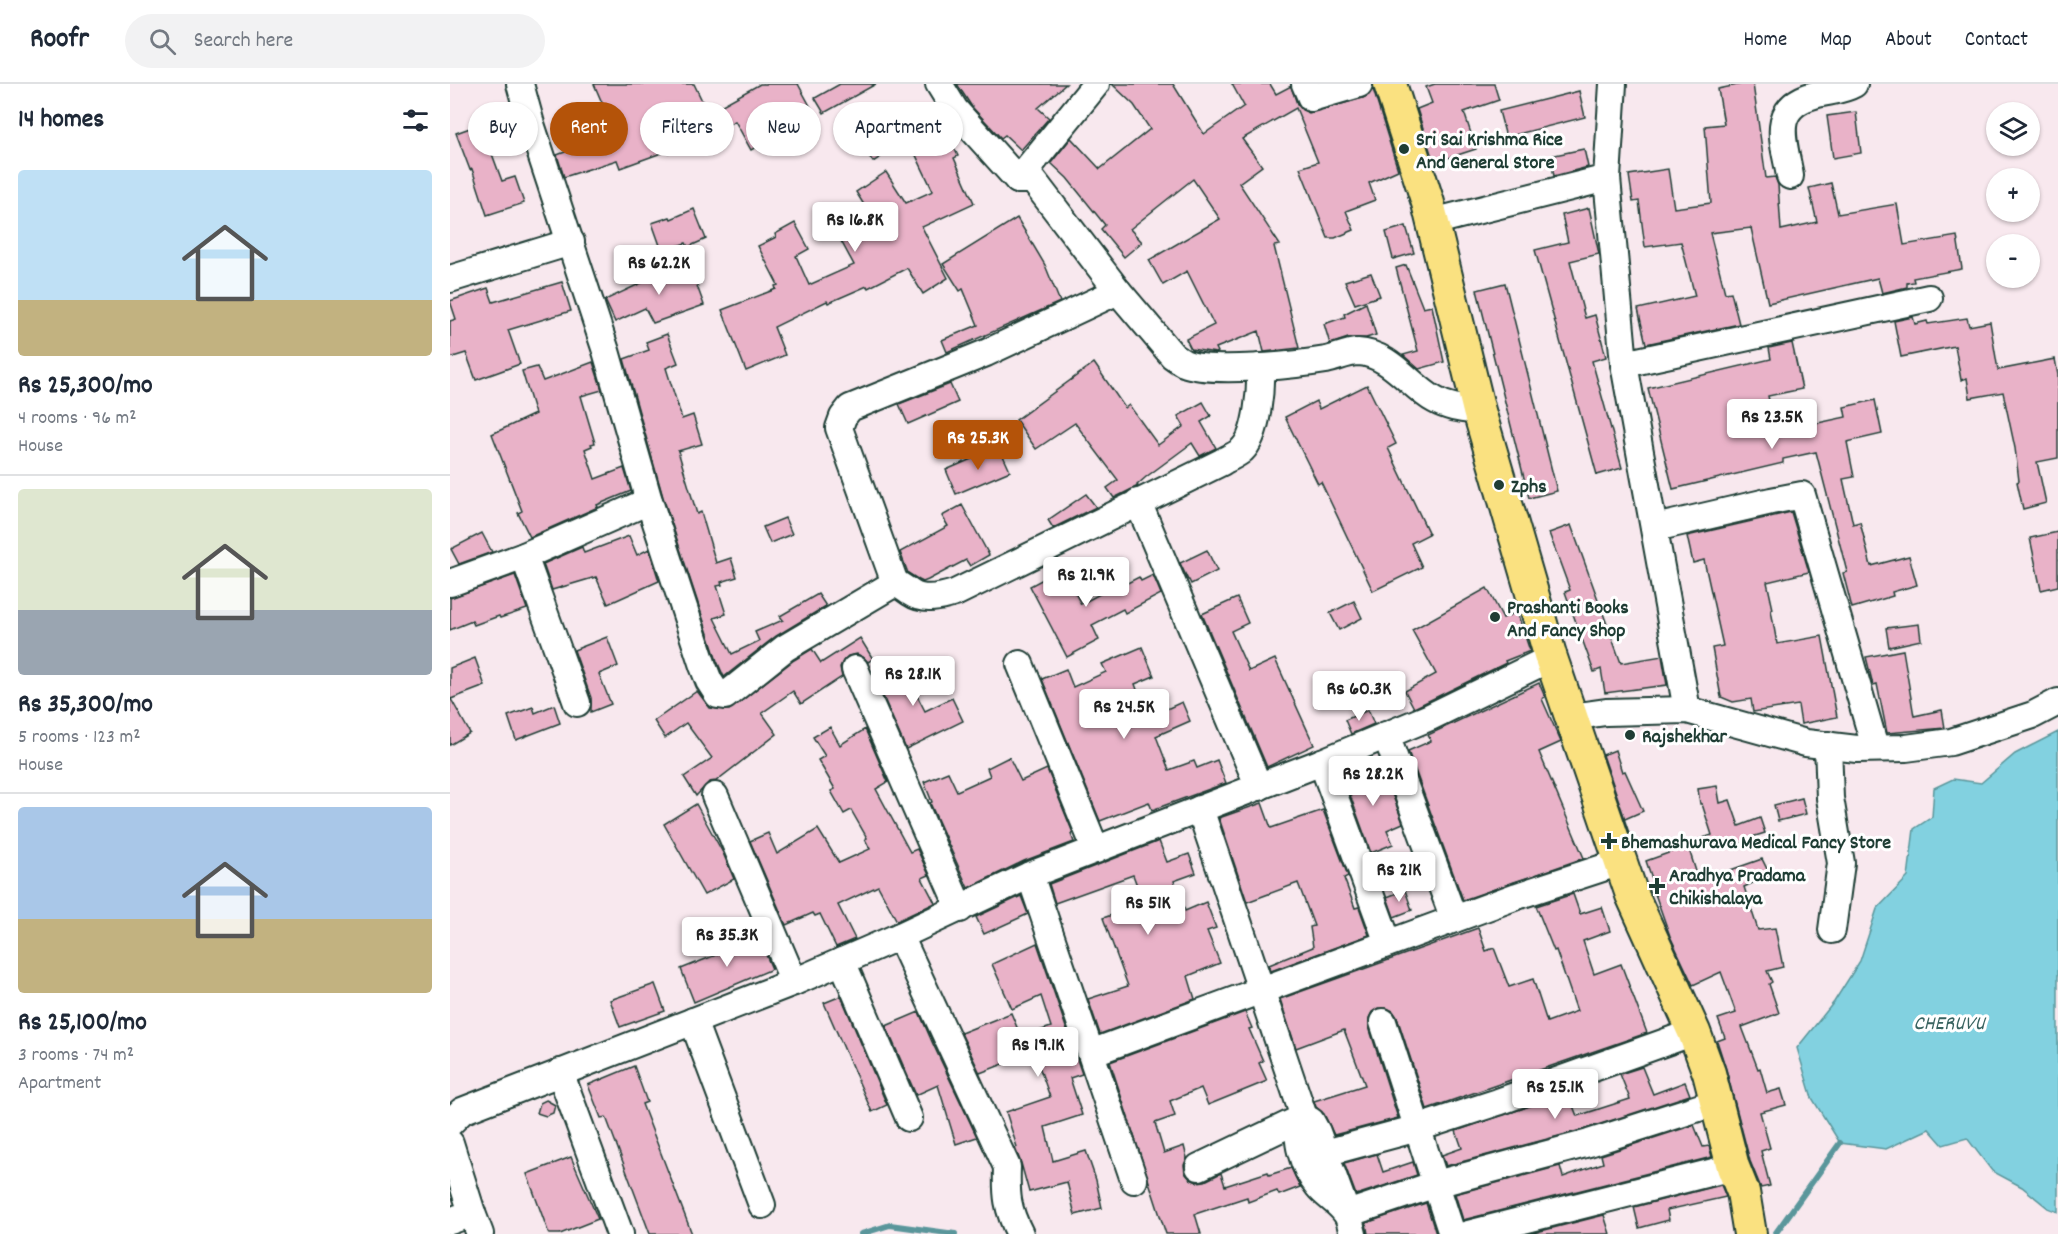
<!DOCTYPE html>
<html lang="en">
<head>
<meta charset="utf-8">
<style>
  :root { --surface:#fff; --page:#f2f2f3; --text:#1f2937; --muted:#747a83; --line:#e0e1e3; --accent:#b45309 }
  body { margin:0; font-family:Dekko,sans-serif; background:var(--page); color:var(--text); height:100vh; display:flex; flex-direction:column; font-size:22px; white-space:nowrap }
  * { box-sizing:border-box; margin:0 }
  p { font-size:20px; color:var(--muted) }
  .icon { flex:none; width:33px; height:33px; fill:none; stroke:currentColor; stroke-width:2; stroke-linecap:round; stroke-linejoin:round }
  .map { position:relative; flex:1; overflow:hidden }
  .drawer { display:flex; flex-direction:column; background:var(--surface); width:450px }
  .drawer>* { flex:none }
  .guide { position:absolute; left:18px; top:18px; width:570px; height:54px; display:flex; gap:12px }
  .fabs { position:absolute; left:1536px; top:18px; display:grid; gap:12px }
  .fabs a { display:grid; place-items:center; width:54px; height:54px; border-radius:50%; background:var(--surface); box-shadow:0 2px 4px #0004; font-size:30px }
  .price { position:absolute; translate:-50% -51px; padding:0 14px; border-radius:6px; background:#fff; color:#222; font-size:20px; line-height:39px; filter:drop-shadow(0 2px 3px #0008) }
  .price::after { content:''; position:absolute; left:50%; top:36px; width:18px; height:14px; margin-left:-9px; background:inherit; clip-path:polygon(0 0,100% 0,50% 100%) }
  .price.active { background:var(--accent); color:#fff }
  ul { padding:0; list-style:none }
  li { display:grid; align-content:center; gap:12px; height:318px; padding:0 18px }
  li+li { border-top:2px solid var(--line) }
  li span { display:grid; place-items:center; height:186px; border-radius:6px; color:#555 }
  li>.icon { margin-inline-start:auto }
  span .icon { width:108px; height:108px; fill:#fffc; stroke-width:1 }
  li b { font-size:26px }
  h2 { display:flex; justify-content:space-between; align-items:center; height:72px; padding:0 18px; font-size:26px }
  .chip { padding:0 21px; border-radius:27px; background:var(--surface); box-shadow:0 2px 4px #0004; font-size:21px; line-height:54px }
  .chip.active { background:var(--accent); color:#fff }
  header { display:flex; align-items:center; gap:36px; box-sizing:border-box; height:84px; padding:0 30px; background:var(--surface); border-bottom:2px solid var(--line) }
  header strong { font-size:28px }
  nav { display:flex; gap:33px; margin-inline-start:auto; font-size:21px }
  .search { width:420px; height:54px; background:var(--page); display:flex; align-items:center; gap:15px; box-sizing:border-box; padding:0 21px; border-radius:33px; color:var(--muted); font-size:22px }
  main { display:flex; flex:1; min-height:0 }
  .map>svg:first-child { display:block }
  .water { fill:#82d1e0; stroke:#5a969b; stroke-width:1.5 }
  .lines { fill:none; stroke-linecap:round; stroke-linejoin:round }
  .stream { stroke:#5a969b; stroke-width:6 }
  .building { fill:#e9b2c8; stroke:#1f3d34; stroke-width:1.5 }
  .minor-casing { stroke:#1f3d34; stroke-width:30 }
  .major-casing { stroke:#1f3d34; stroke-width:36 }
  .minor { stroke:#fff; stroke-width:26 }
  .major { stroke:#fae180; stroke-width:32 }
  .poi-dot { fill:#1f3d34; stroke:#fff; stroke-width:2 }
  .labels { text-anchor:middle; stroke-width:6; stroke-linejoin:round; paint-order:stroke }
  .poi-label { font-size:20px; font-weight:bold; fill:#1f3d34; stroke:#fff; text-anchor:start }
  .water-label { font-size:21px; font-style:italic; fill:#38625f; stroke:#fff }
</style>
</head>
<body>
<header>
<strong>Roofr</strong>
<div class="search"><svg class="icon" aria-label="search" viewBox="0 0 24 24"><circle cx="10" cy="10" r="6"/><path d="M15 15l6 6"/></svg>Search here</div>
<nav><a>Home</a><a>Map</a><a>About</a><a>Contact</a></nav>
</header>
<main>
<section class="drawer">
<h2>14 homes<svg class="icon" aria-label="filters" viewBox="0 0 24 24"><path d="M4 7h16M4 17h16"/><circle cx="9" cy="7" r="2"/><circle cx="15" cy="17" r="2"/></svg></h2>
<ul>
<li><span style="background:linear-gradient(#bfe0f5 70%,#c2b280 0)"><svg class="icon" aria-label="home" viewBox="0 0 24 24"><path d="M3 11l9-7 9 7M6 9v11h12V9"/></svg></span><div><b>Rs 25,300/mo</b><p>4 rooms · 96 m²</p><p>House</p></div></li>
<li><span style="background:linear-gradient(#dfe7d0 65%,#9aa5b1 0)"><svg class="icon" aria-label="home" viewBox="0 0 24 24"><path d="M3 11l9-7 9 7M6 9v11h12V9"/></svg></span><div><b>Rs 35,300/mo</b><p>5 rooms · 123 m²</p><p>House</p></div></li>
<li><span style="background:linear-gradient(#a9c7e8 60%,#c2b280 0)"><svg class="icon" aria-label="home" viewBox="0 0 24 24"><path d="M3 11l9-7 9 7M6 9v11h12V9"/></svg></span><div><b>Rs 25,100/mo</b><p>3 rooms · 74 m²</p><p>Apartment</p></div></li>
</ul>
</section>
<div class="map">
<svg width="1608" height="1150" viewBox="0 0 1608 1150">
  <rect width="100%" height="100%" fill="#f8e8ee"/>
  <filter id="ink" filterUnits="userSpaceOnUse"><feTurbulence type="fractalNoise" baseFrequency=".0167" numOctaves="2"/><feDisplacementMap in="SourceGraphic" scale="12" xChannelSelector="R" yChannelSelector="G"/><feConvolveMatrix kernelMatrix="1 2 1 2 8 2 1 2 1" color-interpolation-filters="sRGB"/></filter>
  <g filter="url(#ink)">
    <polygon class="water" points="1608,648 1608,1128 1598,1124 1572,1103 1542,1087 1517,1054 1493,1061 1479,1045 1436,1065 1390,1059 1362,1014 1347,964 1384,918 1410,877 1427,825 1458,793 1464,745 1482,733 1484,704 1503,695 1531,699 1565,670"/>
    <g class="lines">
      <g class="stream">
        <polyline points="411,1150 440,1141 505,1150"/>
        <polyline points="1325,1150 1390,1059"/>
      </g>
    </g>
    <g class="building">
      <polygon points="144,0 244,0 258,29 310,0 348,0 365,31 301,66 285,37 218,69 217,67 170,84 167,76 114,93 107,71 158,52 150,31 156,28"/>
      <polygon points="390,0 426,0 374,29 365,14"/>
      <polygon points="507,0 616,0 588,24 599,34 571,66 555,51 551,54 522,23"/>
      <polygon points="662,0 723,0 754,50 794,22 782,0 820,0 826,10 841,2 847,20 852,26 859,29 913,14 919,11 923,5 948,86 919,99 925,116 896,127 904,146 885,154 878,154 850,84 868,78 846,24 792,55 812,82 789,99 830,161 824,162 849,264 814,268 809,247 766,264 768,268 766,269 741,265 736,255 764,241 737,187 713,201 699,176 770,135 743,95 680,145 692,158 674,173 651,145 655,141 617,94 601,79 621,54 650,85 700,45 684,21"/>
      <polygon points="985,0 1044,0 1049,16 1014,28 1026,65 986,78 984,73 982,73 967,25 982,19 976,3"/>
      <polygon points="1292,0 1303,0 1316,94 1325,93 1328,101 1331,146 1367,138 1359,104 1381,99 1388,130 1447,120 1454,161 1507,152 1512,185 1463,194 1464,198 1457,199 1457,203 1432,209 1428,194 1318,219 1301,144 1260,149 1275,209 1281,208 1289,240 1196,260 1188,225 1245,212 1231,158 1195,163 1189,117 1183,118 1179,91 1218,85 1224,124 1261,119 1255,42 1274,40 1268,5"/>
      <polygon points="1129,7 1135,33 1056,53 1049,27"/>
      <polygon points="443,25 461,53 423,78 404,49"/>
      <polygon points="1406,28 1411,69 1383,74 1377,32"/>
      <polygon points="31,40 52,97 65,93 74,119 37,131 22,85 20,86 6,49"/>
      <polygon points="497,49 508,72 504,74 524,119 472,143 498,194 473,210 457,184 418,204 417,202 378,219 377,217 324,243 335,271 296,287 272,226 326,205 325,202 328,201 308,162 326,153 325,150 345,139 359,165 346,172 359,201 404,181 383,142 416,124 406,108 436,88 456,119 483,107 463,65"/>
      <polygon points="1134,65 1138,83 1104,92 1100,72"/>
      <polygon points="1139,124 1149,170 1120,177 1135,234 1145,231 1156,273 1142,277 1172,384 1147,391 1085,166 1118,158 1112,131"/>
      <polygon points="244,125 256,155 238,163 236,159 212,167 202,139 220,133 221,135"/>
      <polygon points="567,134 595,181 610,218 497,268 492,256 528,241 513,205 510,207 493,180"/>
      <polygon points="956,142 964,169 943,175 936,148"/>
      <polygon points="238,177 254,221 203,239 195,224 165,238 155,216"/>
      <polygon points="956,181 973,224 982,222 994,278 969,285 953,271 968,267 946,184"/>
      <polygon points="921,189 930,212 905,220 895,197"/>
      <polygon points="112,198 121,227 58,246 70,280 26,296 16,269 0,274 0,237 6,235 0,217 38,204 43,218"/>
      <polygon points="1055,199 1107,407 1079,414 1027,206"/>
      <polygon points="916,219 926,251 916,254 898,254 880,260 874,240 895,233 894,230"/>
      <polygon points="1463,233 1465,240 1477,237 1478,240 1517,234 1519,242 1540,238 1548,286 1605,275 1608,291 1608,374 1587,378 1596,419 1573,425 1567,398 1569,397 1565,364 1553,308 1520,314 1517,294 1511,296 1505,262 1451,273 1444,237"/>
      <polygon points="217,250 228,279 216,284 232,335 243,331 252,360 228,367 247,430 251,428 266,479 281,474 287,493 271,498 272,501 267,502 276,530 264,534 282,570 309,557 305,548 333,536 330,532 368,510 376,522 326,552 274,593 267,577 213,413 174,275 199,266 196,258"/>
      <polygon points="1342,259 1352,305 1318,312 1326,348 1396,333 1394,323 1425,316 1432,350 1397,358 1404,393 1393,395 1403,440 1410,438 1421,482 1459,472 1467,501 1442,508 1443,512 1402,524 1393,489 1397,488 1366,368 1333,375 1333,379 1223,405 1198,304 1321,275 1319,264"/>
      <polygon points="143,278 152,306 131,312 145,359 141,360 142,362 135,365 145,395 174,384 181,407 147,421 148,423 80,453 68,429 72,427 42,350 85,330 72,287 87,283 93,297"/>
      <polygon points="644,279 675,324 679,321 708,361 734,342 728,332 753,318 761,332 751,338 766,364 750,372 742,359 696,393 687,401 688,402 664,414 657,404 668,396 625,339 586,365 566,336"/>
      <polygon points="500,300 508,318 458,340 449,320"/>
      <polygon points="917,301 946,360 938,364 979,450 961,459 972,483 923,507 871,398 868,400 835,333 866,317 869,325"/>
      <polygon points="549,363 560,387 506,410 496,386"/>
      <polygon points="636,410 646,423 603,444 598,436"/>
      <polygon points="512,421 539,471 520,482 516,476 478,496 473,498 469,496 458,489 450,468 498,442 492,432"/>
      <polygon points="1341,428 1359,488 1317,498 1323,525 1321,526 1327,560 1372,552 1387,633 1351,640 1348,621 1303,628 1301,615 1283,618 1271,613 1262,564 1273,562 1254,476 1243,479 1237,452"/>
      <polygon points="335,434 342,450 320,459 313,443"/>
      <polygon points="1121,441 1171,579 1212,572 1217,601 1155,609 1151,585 1144,588 1115,508 1120,506 1099,449"/>
      <polygon points="1608,448 1608,502 1591,506 1580,454"/>
      <polygon points="32,449 42,468 9,480 1,465"/>
      <polygon points="179,452 187,471 199,465 209,497 158,520 146,493 102,506 93,480 132,463 134,469"/>
      <polygon points="757,466 767,487 741,500 739,496 738,496 730,479"/>
      <polygon points="612,485 631,520 661,504 662,507 689,493 691,497 703,491 711,510 675,529 673,525 642,541 649,556 617,573 580,502"/>
      <polygon points="65,491 77,525 50,534 49,532 24,541 22,537 0,546 0,514"/>
      <polygon points="1037,504 1053,534 1067,528 1080,567 1055,577 1056,579 1052,581 964,624 955,607 986,590 962,546"/>
      <polygon points="787,514 798,539 781,547 799,587 825,575 864,661 817,683 752,530"/>
      <polygon points="904,517 912,534 889,546 880,529"/>
      <polygon points="1469,540 1471,556 1439,563 1436,544"/>
      <polygon points="157,553 168,582 149,590 161,620 141,628 141,614 124,566"/>
      <polygon points="410,554 423,575 418,578 413,573 407,570 398,572 393,577 390,583 392,593 351,620 343,607 312,629 327,650 266,697 259,698 246,712 234,693 262,674 236,639 215,654 204,637 247,607 260,624 279,626 344,576 362,565 371,579"/>
      <polygon points="692,563 704,592 685,600 697,634 732,618 740,637 706,652 719,686 744,677 747,684 767,676 776,699 702,726 699,718 650,737 592,595 616,585 623,603 656,588 652,580"/>
      <polygon points="1453,566 1464,632 1492,626 1495,644 1437,649 1427,600 1423,601 1416,573"/>
      <polygon points="25,574 35,602 1,615 20,649 0,661 0,584"/>
      <polygon points="443,574 458,594 475,627 502,614 513,637 456,665 422,587"/>
      <polygon points="1089,599 1095,613 1092,615 1111,658 1089,668 1134,774 1013,816 958,667 981,657 978,651"/>
      <polygon points="104,621 110,639 66,656 58,632 83,623 85,629"/>
      <polygon points="918,626 924,640 901,650 895,636"/>
      <polygon points="380,643 390,661 415,645 438,698 426,705 460,768 467,765 479,791 472,794 485,819 447,837 428,802 388,821 405,855 386,863 370,830 365,832 363,829 336,841 300,757 318,749 327,770 368,745 389,779 420,765 415,755 417,754 401,726 394,730 381,707 385,705 368,676 375,672 363,653"/>
      <polygon points="1165,666 1172,688 1175,687 1193,727 1175,735 1153,671"/>
      <polygon points="559,673 571,697 597,685 623,749 621,750 624,758 574,777 518,804 480,719 482,718 474,698 498,688 507,707 540,692 537,684"/>
      <polygon points="903,681 910,698 934,688 953,739 937,746 943,760 921,769 891,686"/>
      <polygon points="1267,702 1270,719 1280,716 1289,742 1310,734 1315,749 1302,753 1305,759 1247,759 1247,756 1262,751 1252,720 1250,720 1248,705"/>
      <polygon points="1352,714 1356,730 1328,737 1324,721"/>
      <polygon points="812,719 821,744 873,726 898,792 894,794 905,824 909,823 919,851 821,887 819,881 863,863 860,843 864,842 848,799 797,818 769,734"/>
      <polygon points="246,720 273,769 284,795 254,811 214,740"/>
      <polygon points="709,757 717,778 739,770 746,789 724,797 735,827 756,818 766,844 757,847 770,879 738,892 745,915 650,950 638,915 678,902 653,834 694,820 683,791 605,819 599,800"/>
      <polygon points="1238,762 1249,797 1312,775 1320,791 1294,803 1308,846 1325,844 1333,883 1317,887 1322,898 1319,900 1329,929 1292,943 1308,985 1310,984 1317,1009 1331,1005 1336,1021 1310,1028 1320,1064 1311,1067 1320,1102 1311,1104 1300,1077 1276,985 1267,957 1275,954 1268,935 1286,929 1271,888 1243,901 1220,852 1204,807 1206,806 1196,777"/>
      <polygon points="964,770 972,792 951,800 943,778"/>
      <polygon points="955,806 962,826 944,833 937,813"/>
      <polygon points="1123,810 1130,830 1152,823 1160,847 1133,857 1144,890 1171,880 1197,949 977,1025 947,933 943,927 937,924 928,924 922,928 919,934 919,943 948,1034 884,1051 874,1030 866,1023 864,1017 915,1001 894,946 846,964 830,915 1028,844 1036,867 1044,864 1059,903 1083,895 1097,938 1127,927 1106,866 1104,867 1086,822"/>
      <polygon points="571,812 578,830 534,850 526,833"/>
      <polygon points="307,850 322,885 244,918 231,885 276,867 274,864"/>
      <polygon points="587,859 632,990 620,994 632,1031 595,1043 603,1077 636,1067 646,1096 652,1124 625,1131 617,1098 579,1108 571,1079 565,1064 567,1063 556,1028 600,1013 585,971 583,972 582,969 530,989 511,949 561,929 571,953 601,943 591,912 562,925 542,880"/>
      <polygon points="205,900 215,927 170,943 160,916"/>
      <polygon points="391,912 437,1021 422,1028 374,919"/>
      <polygon points="469,928 483,960 527,1053 506,1060 488,1001 466,1011 436,942"/>
      <polygon points="795,928 802,944 799,945 813,977 809,979 817,997 758,1021 751,1004 720,1017 725,1032 705,1039 714,1069 734,1062 737,1074 734,1081 735,1089 740,1095 747,1098 755,1097 771,1089 775,1102 818,1088 819,1091 841,1084 850,1103 829,1111 827,1107 798,1118 797,1113 745,1130 751,1150 716,1150 660,978"/>
      <polygon points="184,982 197,1018 192,1020 242,1150 200,1150 156,1033 151,1034 138,1001"/>
      <polygon points="1192,983 1203,1010 1235,998 1240,1011 1135,1045 996,1082 992,1071 1012,1064 1006,1047 1118,1009 1127,1032 1180,1015 1170,990"/>
      <polygon points="96,1016 105,1021 103,1029 96,1032 87,1029 90,1019"/>
      <polygon points="1244,1041 1253,1063 1259,1062 1262,1073 1013,1136 1005,1110 1110,1082 1113,1093 1153,1079 1151,1071"/>
      <polygon points="927,1070 933,1088 963,1078 967,1091 906,1111 894,1079"/>
      <polygon points="121,1073 148,1135 110,1150 99,1150 77,1090"/>
      <polygon points="1271,1101 1276,1113 1217,1126 1219,1136 1189,1144 1184,1123"/>
      <polygon points="976,1119 986,1150 918,1150 916,1139"/>
      <polygon points="1154,1131 1160,1150 1079,1150"/>
    </g>
    <g class="lines">
      <defs>
        <g id="minor">
          <path d="M70 0 81 40 156 267 199 417 253 582 259 597 268 611 275 612 335 564 445 499C452 502 455 505 461 509 474 518 492 513 505 509L772 378C778 374 787 371 792 366 808 351 811 303 810 283"/>
          <path d="M489 0 505 26 568 96H583L668 207 723 272C726 274 730 277 734 279 761 290 846 281 876 276 886 274 898 268 908 268 939 269 960 302 985 316 999 324 1013 325 1029 327"/>
          <polyline points="855,0 861,14 909,0"/>
          <path d="M1340 92C1334 57 1319 24 1364 11 1377 7 1392 7 1404 0"/>
          <polyline points="1157,94 1174,280 1237,626"/>
          <polyline points="568,96 646,0"/>
          <polyline points="982,138 1157,94 1163,0"/>
          <polyline points="0,195 121,158"/>
          <polyline points="1174,280 1479,214"/>
          <polyline points="688,418 809,703"/>
          <polyline points="1205,444 1321,417 1352,411 1425,663"/>
          <polyline points="74,472 127,619"/>
          <polyline points="0,499 74,472 199,417"/>
          <polyline points="445,499 389,344 393,333 400,324 536,269 668,207"/>
          <polyline points="570,580 646,766"/>
          <polyline points="405,585 510,825"/>
          <polyline points="1121,633 1156,628 1237,626 1356,659 1407,665 1456,664 1501,658 1583,631 1608,618"/>
          <polyline points="936,651 1004,835"/>
          <polyline points="1378,661 1380,714 1391,779 1382,846"/>
          <polyline points="872,678 938,859"/>
          <polyline points="265,712 344,898"/>
          <path d="M750 725 854 1033C841 1052 855 1086 868 1102 876 1112 888 1118 895 1128 900 1134 901 1143 903 1150"/>
          <polyline points="580,791 684,1096"/>
          <path d="M450 852 557 1083C556 1111 557 1125 570 1150"/>
          <polyline points="392,877 459,1034"/>
          <polyline points="243,937 312,1121"/>
          <polyline points="933,938 1002,1150"/>
          <polyline points="641,969 1067,812 1171,778"/>
          <polyline points="110,988 170,1150"/>
          <polyline points="0,1039 12,1027 344,898 450,852 580,791 872,678 980,633 1101,574"/>
          <polyline points="0,1059 22,1129 0,1137"/>
          <polyline points="875,1069 968,1044 1048,1018 1244,948"/>
          <polyline points="749,1083 854,1033 861,1037 867,1048 897,1130 986,1100 1139,1059 1267,1018"/>
          <polyline points="22,1129 30,1150"/>
          <polyline points="1018,1150 1283,1083"/>
        </g>
        <polyline id="major" points="940,0 978,119 1029,327 1101,574 1182,811 1244,948 1259,989 1283,1083 1293,1108 1300,1150"/>
      </defs>
      <use href="#minor" class="minor-casing"/>
      <use href="#major" class="major-casing"/>
      <use href="#minor" class="minor"/>
      <use href="#major" class="major"/>
    </g>
  </g>
  <g class="poi-dot">
    <circle cx="954" cy="65" r="6"/>
    <circle cx="1049" cy="401" r="6"/>
    <circle cx="1045" cy="533" r="6"/>
    <circle cx="1180" cy="651" r="6"/>
    <path d="M1156 748h6v6h6v6h-6v6h-6v-6h-6v-6h6z"/>
    <path d="M1204 793h6v6h6v6h-6v6h-6v-6h-6v-6h6z"/>
  </g>
  <g class="labels">
    <g class="poi-label">
      <text x="966" y="61">Sri Sai Krishma Rice<tspan x="966" dy="23">And General Store</tspan></text>
      <text x="1061" y="408">Zphs</text>
      <text x="1057" y="529">Prashanti Books<tspan x="1057" dy="23">And Fancy Shop</tspan></text>
      <text x="1192" y="658">Rajshekhar</text>
      <text x="1171" y="764">Bhemashwrava Medical Fancy Store</text>
      <text x="1219" y="797">Aradhya Pradama<tspan x="1219" dy="23">Chikishalaya</tspan></text>
    </g>
    <g class="water-label">
      <text x="1499" y="945">CHERUVU</text>
    </g>
  </g>
</svg>
<div class="fabs">
<a><svg class="icon" aria-label="layers" viewBox="0 0 24 24"><path d="M12 4l9 5-9 5-9-5zM3 14l9 5 9-5"/></svg></a>
<a>+</a>
<a>−</a>
</div>
<b class="price" style="left:405px;top:169px">Rs 16.8K</b>
<b class="price" style="left:209px;top:212px">Rs 62.2K</b>
<b class="price" style="left:1322px;top:366px">Rs 23.5K</b>
<b class="price active" style="left:528px;top:387px">Rs 25.3K</b>
<b class="price" style="left:636px;top:524px">Rs 21.9K</b>
<b class="price" style="left:463px;top:623px">Rs 28.1K</b>
<b class="price" style="left:909px;top:638px">Rs 60.3K</b>
<b class="price" style="left:674px;top:656px">Rs 24.5K</b>
<b class="price" style="left:923px;top:723px">Rs 28.2K</b>
<b class="price" style="left:949px;top:819px">Rs 21K</b>
<b class="price" style="left:698px;top:852px">Rs 51K</b>
<b class="price" style="left:277px;top:884px">Rs 35.3K</b>
<b class="price" style="left:588px;top:994px">Rs 19.1K</b>
<b class="price" style="left:1105px;top:1036px">Rs 25.1K</b>
<div class="guide">
<a class="chip">Buy</a>
<a class="chip active">Rent</a>
<a class="chip">Filters</a>
<a class="chip">New</a>
<a class="chip">Apartment</a>
</div>
</div>
</main>
</body>
</html>
